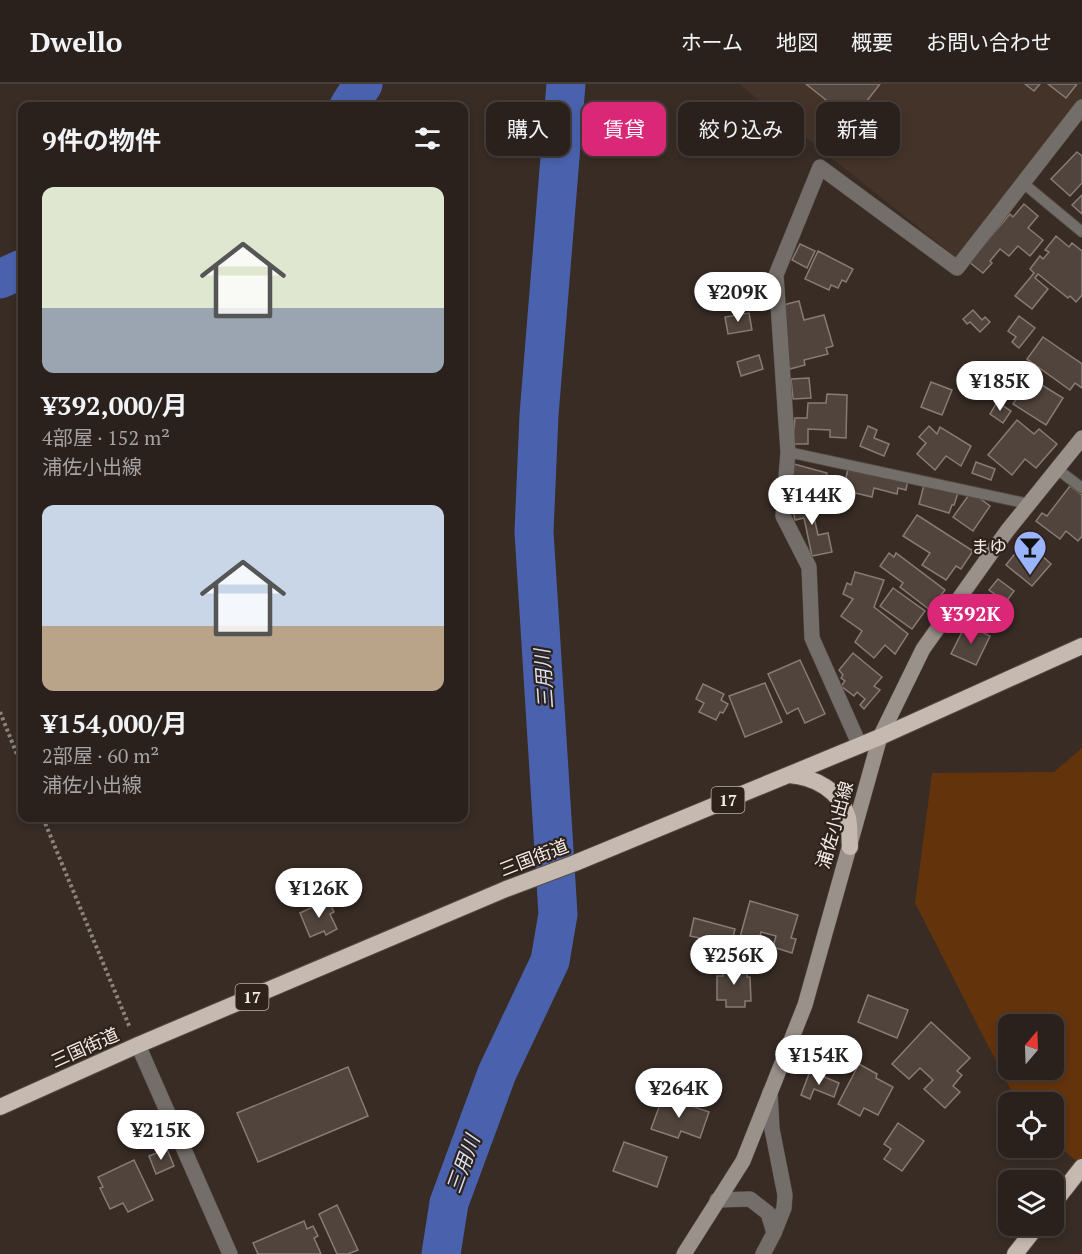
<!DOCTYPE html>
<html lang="ja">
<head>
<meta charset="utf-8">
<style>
  :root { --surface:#2a211c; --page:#362e29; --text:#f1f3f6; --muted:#a5a3a3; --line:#463e3b; --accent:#db2777 }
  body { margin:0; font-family:"PT Serif","Noto Sans JP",serif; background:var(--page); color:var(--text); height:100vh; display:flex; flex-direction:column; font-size:22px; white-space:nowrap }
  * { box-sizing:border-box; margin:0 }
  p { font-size:20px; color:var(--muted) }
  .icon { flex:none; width:33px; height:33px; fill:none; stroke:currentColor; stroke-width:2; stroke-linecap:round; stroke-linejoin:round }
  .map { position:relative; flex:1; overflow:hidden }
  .drawer { position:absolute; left:18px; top:18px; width:450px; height:720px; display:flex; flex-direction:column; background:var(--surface); border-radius:12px; box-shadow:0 3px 9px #0003,0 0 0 2px var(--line) }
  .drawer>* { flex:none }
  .top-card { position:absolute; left:486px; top:18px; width:506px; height:54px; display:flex; gap:12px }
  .needle { width:39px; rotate:19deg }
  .fabs { position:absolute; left:998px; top:930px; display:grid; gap:12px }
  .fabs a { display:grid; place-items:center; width:66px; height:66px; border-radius:12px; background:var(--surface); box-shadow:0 3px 9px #0003,0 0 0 2px var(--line); font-size:30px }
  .price { position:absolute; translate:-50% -51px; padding:0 14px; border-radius:21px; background:#fff; color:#222; font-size:20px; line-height:39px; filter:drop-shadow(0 2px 3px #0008) }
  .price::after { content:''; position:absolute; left:50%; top:36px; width:18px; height:14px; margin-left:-9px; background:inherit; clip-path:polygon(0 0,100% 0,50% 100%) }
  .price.current { background:var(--accent); color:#fff }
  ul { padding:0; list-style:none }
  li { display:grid; align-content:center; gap:12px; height:318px; padding:0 24px }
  li span { display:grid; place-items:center; height:186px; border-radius:12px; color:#555 }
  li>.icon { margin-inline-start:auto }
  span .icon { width:108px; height:108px; fill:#fffc; stroke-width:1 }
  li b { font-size:26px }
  h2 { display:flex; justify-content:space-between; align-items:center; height:72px; padding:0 24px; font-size:26px }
  .pill { padding:0 21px; border-radius:12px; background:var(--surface); box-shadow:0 3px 9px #0003,0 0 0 2px var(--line); font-size:21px; line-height:54px }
  .pill.current { background:var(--accent); color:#fff }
  header { display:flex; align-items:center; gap:36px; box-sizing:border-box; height:84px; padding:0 30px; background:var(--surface); border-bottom:2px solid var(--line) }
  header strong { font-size:28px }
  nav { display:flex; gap:33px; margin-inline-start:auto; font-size:21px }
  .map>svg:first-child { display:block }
  .built { fill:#443328 }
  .green { fill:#63330c; fill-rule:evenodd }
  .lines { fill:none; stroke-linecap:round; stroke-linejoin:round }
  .river { stroke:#4a62ae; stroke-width:39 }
  .building { fill:#51443c; stroke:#897b73; stroke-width:1.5 }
  .service-casing { stroke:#564b44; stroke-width:12 }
  .minor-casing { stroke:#564b44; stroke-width:16 }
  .tertiary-casing { stroke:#564b44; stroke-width:16 }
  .secondary-casing { stroke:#564b44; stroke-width:16 }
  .trunk-casing { stroke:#564b44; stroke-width:18 }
  .path { stroke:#8d837d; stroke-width:4; stroke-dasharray:3 3; stroke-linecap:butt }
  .service { stroke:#746e6a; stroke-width:10 }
  .minor { stroke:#746e6a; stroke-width:15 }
  .tertiary { stroke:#746e6a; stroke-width:15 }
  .secondary { stroke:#9b918b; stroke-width:15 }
  .trunk { stroke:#c6b9b0; stroke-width:16 }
  .labels { text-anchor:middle; stroke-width:4.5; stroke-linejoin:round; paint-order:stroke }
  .shield { fill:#2e221b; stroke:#b9afaa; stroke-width:1.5 }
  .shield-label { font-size:16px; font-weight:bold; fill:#f4ece7 }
  .poi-label { font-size:18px; fill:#f4ece7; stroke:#2e221b; text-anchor:end }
  .street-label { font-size:18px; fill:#f4ece7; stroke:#2e221b }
  .water-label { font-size:20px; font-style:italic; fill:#d5def3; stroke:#2e221b }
</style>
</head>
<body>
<header>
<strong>Dwello</strong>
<nav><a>ホーム</a><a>地図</a><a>概要</a><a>お問い合わせ</a></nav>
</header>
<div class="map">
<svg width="1082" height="1170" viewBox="0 0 1082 1170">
  <rect width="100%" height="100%" fill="#382c25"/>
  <polygon class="built" points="739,0 1082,0 1082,18 958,175"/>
  <path class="green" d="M1082 664V1082L1053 1057V1018H1017L915 819 932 689 1054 688ZM1008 940H1053V986H1008Z"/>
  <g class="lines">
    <g class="river">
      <polyline points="349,22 363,0"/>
      <polyline points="0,195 22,185"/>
      <polyline points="441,1170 449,1119 497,989 550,877 558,830 534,448 539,331 566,0"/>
    </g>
  </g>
  <g class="building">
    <polygon points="806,0 880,0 852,36 839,26 830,37 817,27 826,16"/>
    <polygon points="1025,0 1040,0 1034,7"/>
    <polygon points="1048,0 1077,0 1066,14"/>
    <polygon points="1077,68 1082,72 1082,99 1070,112 1051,95"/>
    <polygon points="1082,111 1082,130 1072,121"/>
    <polygon points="1024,120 1038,132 1028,144 1043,156 1030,172 1018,162 1009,172 1000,165 990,177 992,179 983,189 969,178 1010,130 1013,133"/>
    <polygon points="1056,152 1069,163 1072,159 1082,167 1082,211 1076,218 1070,212 1068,214 1038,190 1035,194 1048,205 1032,225 1015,212 1034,189 1030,185 1040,172 1043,175 1049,168 1045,166"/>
    <polygon points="800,160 815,167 807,184 792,176"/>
    <polygon points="818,167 853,185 846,198 842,196 838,204 831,201 829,206 805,195"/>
    <polygon points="799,217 804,236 824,231 833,262 826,264 828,270 804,276 805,281 790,285 782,255 783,221"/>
    <polygon points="973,226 982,236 985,233 990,238 980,248 970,238 967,240 963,235"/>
    <polygon points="749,229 752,246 728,250 725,233"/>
    <polygon points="1019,232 1035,244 1019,264 1012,258 1016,253 1008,247"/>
    <polygon points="1043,253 1082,280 1082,304 1075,299 1070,306 1027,275"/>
    <polygon points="759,271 763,285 741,292 737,278"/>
    <polygon points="1029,293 1063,314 1046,341 1013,320 1020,309 1015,306 1022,295 1026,297"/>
    <polygon points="809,294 811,314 793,315 791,295"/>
    <polygon points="931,298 952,306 942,331 921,323"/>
    <polygon points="827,310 847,311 846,354 830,353 830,346 808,345 808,360 793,360 795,334 807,334 808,319 826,319"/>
    <polygon points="997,318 1011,327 1003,339 990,330"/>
    <polygon points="1017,336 1034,350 1039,345 1057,360 1036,384 1025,375 1012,391 988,371"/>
    <polygon points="868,342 877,346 874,354 889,360 884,372 860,362"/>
    <polygon points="929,342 937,350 940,343 971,362 961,382 946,372 935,386 917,370 926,359 919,353"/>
    <polygon points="976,378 995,385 991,396 972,389"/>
    <polygon points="794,380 827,389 820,412 788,402"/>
    <polygon points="849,381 908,395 906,406 898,404 897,410 874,404 872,413 843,406"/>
    <polygon points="925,397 959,406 954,421 952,421 949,429 919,420"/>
    <polygon points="1070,402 1082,411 1082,452 1078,457 1066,447 1060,455 1036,437 1042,429 1047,432"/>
    <polygon points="971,408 990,422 973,447 953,433"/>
    <polygon points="795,413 797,419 818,415 821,427 813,429 818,451 828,449 832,468 812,472 804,434 795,436 790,414"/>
    <polygon points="917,431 973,467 961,485 956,482 946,496 922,481 930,469 903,452"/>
    <polygon points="1018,466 1032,477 1039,469 1051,480 1032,502 1006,481"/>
    <polygon points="889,469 894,473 896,469 945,506 930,526 900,503 903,499 880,482"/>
    <polygon points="855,488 884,496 874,523 908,550 895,570 885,561 874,574 855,558 862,547 841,532 853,515 843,510 847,499 851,501"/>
    <polygon points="998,495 1014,507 1006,518 989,506"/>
    <polygon points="893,504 925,527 912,545 880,522"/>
    <polygon points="966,540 990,552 976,581 951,570"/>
    <polygon points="853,569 882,593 874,602 880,606 864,625 860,621 865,615 857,608 854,612 841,602 845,597 841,594 843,591 839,586"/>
    <polygon points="800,576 825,630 805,639 798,624 787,630 768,590"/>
    <polygon points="765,599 782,638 745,653 729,612"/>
    <polygon points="703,600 724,610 721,616 728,620 723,629 720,628 716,636 699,628 704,619 696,615"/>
    <polygon points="328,816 334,828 330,830 337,845 326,851 324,847 310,853 300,829"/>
    <polygon points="750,817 798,831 791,854 796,855 792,869 773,863 776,852 761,848 758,859 740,853"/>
    <polygon points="694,834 735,845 728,873 706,867 709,856 690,852"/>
    <polygon points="722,882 747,882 747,893 750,893 751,917 745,917 745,923 726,923 726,916 717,916 717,892 723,892"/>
    <polygon points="868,911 908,926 897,954 858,938"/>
    <polygon points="931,938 970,974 957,987 962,991 953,1002 960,1008 945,1024 924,1005 933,996 920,984 909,995 892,980"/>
    <polygon points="859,980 877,990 876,994 893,1003 878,1031 864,1024 860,1032 838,1020"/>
    <polygon points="348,983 368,1032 258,1078 237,1029"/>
    <polygon points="810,987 839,999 834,1013 814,1005 810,1015 801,1011"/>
    <polygon points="663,1012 709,1028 700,1054 681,1047 678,1054 651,1045"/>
    <polygon points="898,1039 924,1057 902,1087 884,1075 891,1065 884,1060"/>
    <polygon points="624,1058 667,1073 657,1103 613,1087"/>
    <polygon points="167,1065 174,1082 156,1090 149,1072"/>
    <polygon points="134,1076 153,1116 128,1128 123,1119 110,1125 100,1104 103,1103 98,1093"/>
    <polygon points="337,1121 358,1166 348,1170 337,1170 319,1130"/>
    <polygon points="304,1137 307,1145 313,1142 318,1152 314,1154 321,1170 258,1170 253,1159"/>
  </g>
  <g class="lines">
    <defs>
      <g id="service">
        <polyline points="1023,99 1082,148"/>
        <polyline points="788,368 1029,420"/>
        <polyline points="1057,385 1082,404"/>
      </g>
      <g id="minor">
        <polyline points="860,662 812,554 809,483 783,432 788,368 776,191 820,83 957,184 1082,23"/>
        <polyline points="138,961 230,1170"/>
      </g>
      <g id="tertiary">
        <polyline points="717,1116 750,1115 768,1129 774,1149"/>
        <polyline points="763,1170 774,1149 784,1124 785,1111 772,1045 770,1008"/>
      </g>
      <polyline id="secondary" points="684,1170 743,1077 805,921 880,653 923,565 1007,447 1082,354"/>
      <g id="trunk">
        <path d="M789 691C815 693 840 706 848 734 850 742 849 754 850 763"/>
        <polyline points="0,1023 138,961 506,805 575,779 880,653 1082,562"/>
        <polyline points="1053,1120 1082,1083"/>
        <polyline points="1015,1170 1037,1142"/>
      </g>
    </defs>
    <use href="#service" class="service-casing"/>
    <use href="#minor" class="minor-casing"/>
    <use href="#tertiary" class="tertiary-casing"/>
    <use href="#secondary" class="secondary-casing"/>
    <use href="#trunk" class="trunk-casing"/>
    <g class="path">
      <polyline points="0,628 22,683"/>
      <polyline points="43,734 130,944"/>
    </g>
    <use href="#service" class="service"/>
    <use href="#minor" class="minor"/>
    <use href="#tertiary" class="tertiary"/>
    <use href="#secondary" class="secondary"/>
    <use href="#trunk" class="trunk"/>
  </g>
  <defs>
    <symbol id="bar-pin" viewBox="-11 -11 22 30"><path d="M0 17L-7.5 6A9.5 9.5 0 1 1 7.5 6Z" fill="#9ab5fd" stroke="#2e221b"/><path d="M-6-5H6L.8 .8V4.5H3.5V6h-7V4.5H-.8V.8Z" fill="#111"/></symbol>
  </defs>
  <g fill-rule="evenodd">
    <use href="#bar-pin" x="1011" y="444" width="38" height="52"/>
  </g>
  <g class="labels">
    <g class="shield">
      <rect x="711.5" y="703" width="33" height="26" rx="4.5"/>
      <rect x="235.5" y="900" width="33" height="26" rx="4.5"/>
    </g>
    <g class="shield-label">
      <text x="728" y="722">17</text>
      <text x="252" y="919">17</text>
    </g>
    <g class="poi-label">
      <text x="1007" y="469">まゆ</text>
    </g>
    <g class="street-label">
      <text transform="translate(835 741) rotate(-74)" y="6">浦佐小出線</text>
      <text transform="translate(534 774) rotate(-21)" y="6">三国街道</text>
      <text transform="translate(85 964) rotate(-24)" y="6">三国街道</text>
    </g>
    <g class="water-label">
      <text transform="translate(544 595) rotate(-94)" y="7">三用川</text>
      <text transform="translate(463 1080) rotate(-70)" y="7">三用川</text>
    </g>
  </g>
</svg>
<div class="fabs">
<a><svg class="needle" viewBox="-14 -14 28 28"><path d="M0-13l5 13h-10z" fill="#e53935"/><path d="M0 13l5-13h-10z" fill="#a5a3a3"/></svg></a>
<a><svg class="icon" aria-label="locate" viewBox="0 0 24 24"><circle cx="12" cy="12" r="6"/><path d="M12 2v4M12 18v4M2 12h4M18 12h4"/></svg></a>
<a><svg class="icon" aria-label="layers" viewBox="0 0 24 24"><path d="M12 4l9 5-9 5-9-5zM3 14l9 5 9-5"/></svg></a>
</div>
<b class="price" style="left:738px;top:239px">¥209K</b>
<b class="price" style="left:1000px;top:328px">¥185K</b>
<b class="price" style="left:812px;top:442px">¥144K</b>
<b class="price current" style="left:971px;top:561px">¥392K</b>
<b class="price" style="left:319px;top:835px">¥126K</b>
<b class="price" style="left:734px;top:902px">¥256K</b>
<b class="price" style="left:819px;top:1002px">¥154K</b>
<b class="price" style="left:679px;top:1035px">¥264K</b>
<b class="price" style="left:161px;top:1077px">¥215K</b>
<div class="top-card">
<a class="pill">購入</a>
<a class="pill current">賃貸</a>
<a class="pill">絞り込み</a>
<a class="pill">新着</a>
</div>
<section class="drawer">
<h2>9件の物件<svg class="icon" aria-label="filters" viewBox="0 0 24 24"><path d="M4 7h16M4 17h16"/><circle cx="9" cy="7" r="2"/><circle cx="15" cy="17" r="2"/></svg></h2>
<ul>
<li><span style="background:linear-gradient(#dfe7d0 65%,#9aa5b1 0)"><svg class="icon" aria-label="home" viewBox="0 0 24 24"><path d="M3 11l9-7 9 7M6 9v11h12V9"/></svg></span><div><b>¥392,000/月</b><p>4部屋 · 152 m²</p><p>浦佐小出線</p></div></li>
<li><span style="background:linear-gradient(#c9d6e8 65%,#b9a48a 0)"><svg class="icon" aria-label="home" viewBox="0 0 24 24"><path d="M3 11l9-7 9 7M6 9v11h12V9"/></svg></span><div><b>¥154,000/月</b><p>2部屋 · 60 m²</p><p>浦佐小出線</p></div></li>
</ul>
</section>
</div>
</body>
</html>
